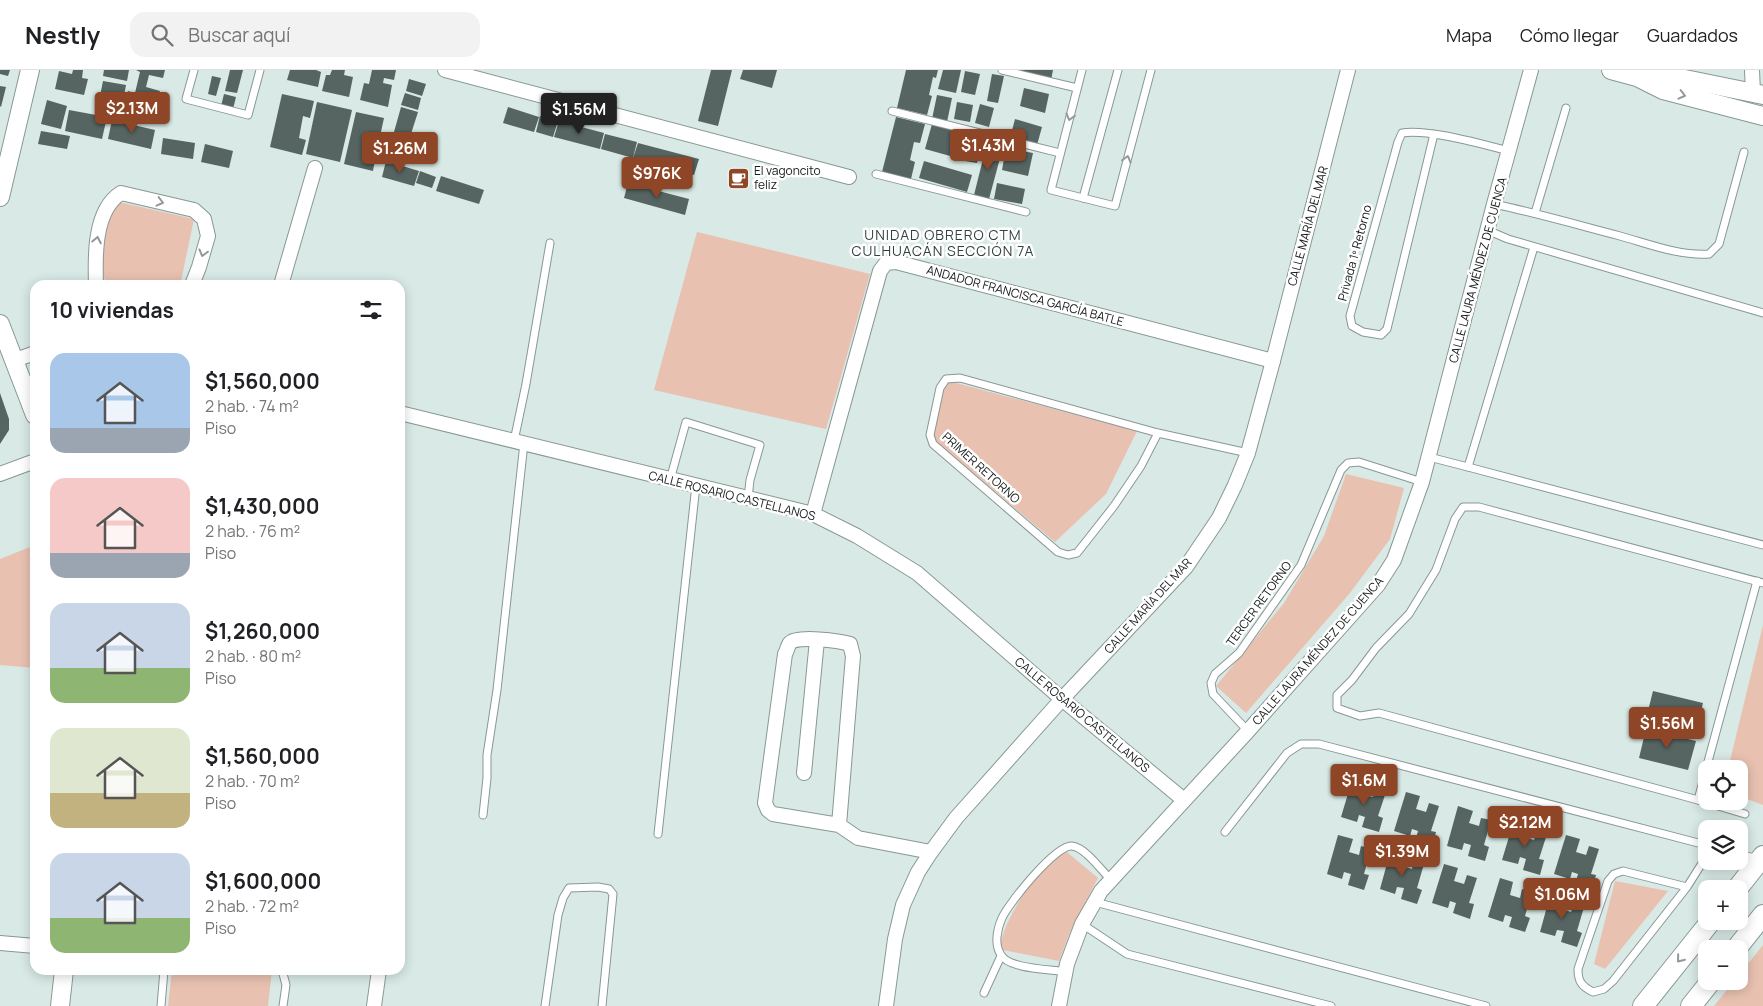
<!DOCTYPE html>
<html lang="es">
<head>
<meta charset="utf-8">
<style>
  :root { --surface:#fff; --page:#f2f2f2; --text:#202124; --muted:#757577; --line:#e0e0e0; --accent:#8f4626 }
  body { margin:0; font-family:Manrope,sans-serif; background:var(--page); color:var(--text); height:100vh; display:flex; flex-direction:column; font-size:19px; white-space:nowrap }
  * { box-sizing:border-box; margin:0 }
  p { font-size:16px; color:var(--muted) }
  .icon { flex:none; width:28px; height:28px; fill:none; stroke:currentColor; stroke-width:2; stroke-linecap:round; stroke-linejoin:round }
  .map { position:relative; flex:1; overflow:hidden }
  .drawer { position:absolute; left:30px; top:210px; width:375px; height:695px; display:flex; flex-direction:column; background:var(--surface); border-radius:15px; box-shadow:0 2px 12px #0003 }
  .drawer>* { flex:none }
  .fabs { position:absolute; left:1698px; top:690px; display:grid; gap:10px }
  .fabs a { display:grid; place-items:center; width:50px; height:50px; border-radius:10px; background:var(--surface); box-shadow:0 2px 12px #0003; font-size:25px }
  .price { position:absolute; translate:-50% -42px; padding:0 11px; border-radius:5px; background:var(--accent); color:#fff; font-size:16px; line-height:32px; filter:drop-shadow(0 1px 2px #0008) }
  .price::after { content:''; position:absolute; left:50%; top:30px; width:15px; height:11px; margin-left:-8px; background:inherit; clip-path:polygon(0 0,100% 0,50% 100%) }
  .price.active { background:#222; color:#fff }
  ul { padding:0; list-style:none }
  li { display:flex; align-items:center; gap:15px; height:125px; padding:0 20px }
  li span { display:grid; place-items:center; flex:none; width:140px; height:100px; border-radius:15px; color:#555 }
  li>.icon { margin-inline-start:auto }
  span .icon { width:60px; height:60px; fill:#fffc; stroke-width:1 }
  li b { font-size:21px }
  h2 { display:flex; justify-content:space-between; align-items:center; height:60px; padding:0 20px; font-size:21px }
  header { display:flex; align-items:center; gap:30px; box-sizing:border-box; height:70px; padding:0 25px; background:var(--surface); border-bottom:1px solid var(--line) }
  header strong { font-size:24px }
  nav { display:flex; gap:28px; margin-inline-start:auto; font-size:18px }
  .search { width:350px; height:45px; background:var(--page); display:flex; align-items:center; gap:12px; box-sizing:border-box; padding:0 18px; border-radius:15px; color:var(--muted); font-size:19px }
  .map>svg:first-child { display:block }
  .green { fill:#e8c1b1 }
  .building { fill:#566562 }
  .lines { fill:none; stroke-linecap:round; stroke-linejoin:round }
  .service-casing { stroke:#889895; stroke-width:9 }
  .minor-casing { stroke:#889895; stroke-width:16 }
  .tertiary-casing { stroke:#889895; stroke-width:20 }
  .secondary-casing { stroke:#889895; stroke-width:22 }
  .service { stroke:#fff; stroke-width:7 }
  .minor { stroke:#fff; stroke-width:14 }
  .tertiary { stroke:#fff; stroke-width:18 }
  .secondary { stroke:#fff; stroke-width:20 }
  .oneway { stroke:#959898 }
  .labels { text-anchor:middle; stroke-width:5; stroke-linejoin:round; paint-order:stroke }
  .poi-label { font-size:12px; fill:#141a19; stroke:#fff; text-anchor:start }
  .street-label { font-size:12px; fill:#141a19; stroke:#fff }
  .neighbourhood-label { font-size:14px; letter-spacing:1px; fill:#33423f; stroke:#fff }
</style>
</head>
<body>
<header>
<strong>Nestly</strong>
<div class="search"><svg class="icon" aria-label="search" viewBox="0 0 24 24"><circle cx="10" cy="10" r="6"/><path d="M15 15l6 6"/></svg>Buscar aquí</div>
<nav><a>Mapa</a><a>Cómo llegar</a><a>Guardados</a></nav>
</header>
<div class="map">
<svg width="1763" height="936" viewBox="0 0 1763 936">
  <rect width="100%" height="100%" fill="#d8e9e6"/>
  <g class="green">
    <polygon points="114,131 194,149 181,211 172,215 106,215 101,196 103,163"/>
    <polygon points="697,162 870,204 826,359 654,320"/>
    <polygon points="945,310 1137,361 1106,424 1055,472 931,367"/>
    <polygon points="1346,404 1404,418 1390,469 1350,523 1246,643 1216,616 1284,533 1324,466"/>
    <polygon points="35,475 35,598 0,595 0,489"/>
    <polygon points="1763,555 1763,735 1739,726 1739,699 1728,699"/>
    <path d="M1062 778 1098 808 1070 862 1059 891 998 879C1002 870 1004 859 1009 850 1021 823 1042 800 1062 778Z"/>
    <polygon points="1615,811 1668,821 1605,899 1594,894"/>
    <polygon points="1763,875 1763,936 1714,936 1734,911 1739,911 1739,905"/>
    <polygon points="172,900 272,900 268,936 168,936"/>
  </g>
  <g class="building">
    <polygon points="0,0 10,0 8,6 0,4"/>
    <polygon points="73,0 83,0 82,8 88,9 84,25 55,19 59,1 72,4"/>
    <polygon points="104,0 129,0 127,11 103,6"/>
    <polygon points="136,0 165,0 163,8 149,5 146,17 160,21 154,44 124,36 128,21 135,23 140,2"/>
    <polygon points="230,0 243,0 237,23 225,21"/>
    <polygon points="290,0 316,0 321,2 318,17 287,10"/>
    <polygon points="332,0 345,0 344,5 353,7 349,27 322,21 326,5 330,5"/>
    <polygon points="372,0 396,0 394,10 384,8 383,13 392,15 388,37 360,30 364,13 369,14"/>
    <polygon points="711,0 732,0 718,56 698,51"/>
    <polygon points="743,0 777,0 772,18 740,9"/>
    <polygon points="906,0 938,0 936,8 933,7 929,25 932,26 927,45 897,38"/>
    <polygon points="943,0 961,0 956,23 938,19"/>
    <polygon points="1015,0 1053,0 1051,10"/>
    <polygon points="965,1 980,4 975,25 961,22"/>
    <polygon points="992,4 1004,6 998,33 987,31"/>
    <polygon points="212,6 221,8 216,26 208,24"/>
    <polygon points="409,9 426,14 422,26 406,21"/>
    <polygon points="103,11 126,15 122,36 99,31"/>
    <polygon points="0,16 6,17 1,37 0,36"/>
    <polygon points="1024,18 1049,24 1045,43 1020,36"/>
    <polygon points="405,23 421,28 418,40 401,35"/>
    <polygon points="224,24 236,27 233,39 221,36"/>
    <polygon points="282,24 314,31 310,48 303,46 299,68 306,70 302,85 270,77"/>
    <polygon points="937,25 952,28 947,52 932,49"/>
    <polygon points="47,30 67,36 61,59 41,54"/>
    <polygon points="317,32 352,40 340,92 306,84"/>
    <polygon points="957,32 973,35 970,52 954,49"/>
    <polygon points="980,34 994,38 989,57 975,53"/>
    <polygon points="401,37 418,42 410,67 394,62"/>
    <polygon points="508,37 539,47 534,62 503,53"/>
    <polygon points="69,40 107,47 102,69 65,61"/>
    <polygon points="356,42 384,48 379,71 368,69 367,77 377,79 373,101 344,94"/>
    <polygon points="540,46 558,51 553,67 536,62"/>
    <polygon points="896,47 925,54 920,73 914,72 910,90 915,92 911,109 882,102"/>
    <polygon points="1015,49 1042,57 1037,75 1010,68"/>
    <polygon points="112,50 155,60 151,79 108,69"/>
    <polygon points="559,51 604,63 600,79 554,67"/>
    <polygon points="932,54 968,64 961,89 925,79"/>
    <polygon points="41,61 70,66 67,79 38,74"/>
    <polygon points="605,64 637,72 633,88 601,79"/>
    <polygon points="394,65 410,70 406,82 390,76"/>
    <polygon points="163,68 195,73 193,89 161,84"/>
    <polygon points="971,69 982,72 977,93 965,91"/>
    <polygon points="638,73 699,89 694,105 633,88"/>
    <polygon points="987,73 1003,77 989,129 974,125"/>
    <polygon points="205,74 233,81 229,98 201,92"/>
    <polygon points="1006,78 1033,83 1028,106 1002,100"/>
    <polygon points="386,91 419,101 414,116 382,107"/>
    <polygon points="924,91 972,105 967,122 919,108"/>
    <polygon points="420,101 436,107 432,118 416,113"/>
    <polygon points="441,106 484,120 479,134 436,121"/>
    <polygon points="628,113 689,129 685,145 624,128"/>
    <polygon points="997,113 1025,119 1022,134 994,129"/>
    <polygon points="0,323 9,349 9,360 0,374"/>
    <polygon points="1653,621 1703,633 1696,662 1646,649"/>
    <polygon points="1646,659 1696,671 1688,700 1639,688"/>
    <polygon points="1353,707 1367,712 1363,725 1373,727 1376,719 1386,722 1378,746 1383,748 1379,762 1362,757 1365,747 1359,745 1357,752 1341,747"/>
    <polygon points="1406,722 1420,726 1416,739 1426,742 1429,733 1439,736 1431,761 1436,762 1432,777 1415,772 1418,761 1412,759 1410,766 1394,761"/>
    <polygon points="1458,736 1473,741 1469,753 1479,756 1481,748 1491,750 1484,775 1489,777 1485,791 1468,786 1471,775 1464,773 1462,780 1447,776"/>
    <polygon points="1514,750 1528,755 1524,767 1534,770 1537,761 1547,764 1539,789 1544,790 1540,805 1523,800 1526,789 1520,787 1518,794 1502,790"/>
    <polygon points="1338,765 1353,769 1349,782 1359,785 1361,776 1371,779 1364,804 1369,805 1364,820 1348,815 1351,804 1344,802 1342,809 1327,804"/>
    <polygon points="1566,765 1580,769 1576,782 1586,785 1589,776 1599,779 1591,804 1596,805 1592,819 1575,815 1578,804 1572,802 1570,809 1554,804"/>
    <polygon points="1391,779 1405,784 1402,796 1412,799 1414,791 1424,794 1417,818 1422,820 1417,834 1401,829 1404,818 1397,817 1395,824 1380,819"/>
    <polygon points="1444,794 1458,798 1454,811 1464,814 1467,805 1477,808 1469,833 1474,834 1470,849 1453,843 1456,833 1450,831 1448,838 1432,833"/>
    <polygon points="1500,808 1513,812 1510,825 1520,828 1522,819 1532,822 1525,846 1530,848 1525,862 1509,857 1512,847 1505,845 1503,852 1488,847"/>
    <polygon points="1551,822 1565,826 1562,839 1571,842 1574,834 1584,837 1577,861 1582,863 1577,877 1561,872 1564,861 1557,860 1555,866 1540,862"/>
  </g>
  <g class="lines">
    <defs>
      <g id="service">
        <polyline points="194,0 186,29 248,45 260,0"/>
        <polyline points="1002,0 1077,18"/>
        <polyline points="1082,0 1051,120 1115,136 1151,0"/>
        <polyline points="892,41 1060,83"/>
        <path d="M1434 64 1387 259 1381 265 1363 262 1352 256 1350 246 1398 72 1402 63C1430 59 1480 74 1510 81"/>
        <polyline points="876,104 1026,142"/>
        <polyline points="1083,128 1118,0"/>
        <path d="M1494 134C1536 143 1578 155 1620 166 1649 174 1679 186 1709 184L1719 174 1744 82"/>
        <polyline points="1535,143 1566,38"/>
        <polyline points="1487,160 1508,169 1763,243"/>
        <polyline points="1534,177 1468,397 1763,475"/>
        <polyline points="1158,363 1141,396 1114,436 1077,483 1068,485 1058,482 933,374 930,365 940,318 946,309 960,308 1158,363 1248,383"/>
        <polyline points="514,371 526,314 550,173"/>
        <polyline points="1429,387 1468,397"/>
        <polyline points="670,410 686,352 760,375 750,410 748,428"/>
        <polyline points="1248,661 1213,624 1211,613 1215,604 1239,583 1301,495 1341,400 1348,393 1359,392 1422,412"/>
        <polyline points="1706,699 1757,511"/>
        <polyline points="1698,730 1706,700"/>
        <polyline points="1745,744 1698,730 1379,643 1360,646 1337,638 1337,625 1352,610 1376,578 1409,544 1436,500 1455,449 1463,437 1479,437 1763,513"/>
        <polyline points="483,745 487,708 487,685 497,620 524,373"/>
        <polyline points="1225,762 1287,683 1301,674 1319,674 1706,775"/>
        <polyline points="658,764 696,415"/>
        <polyline points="1739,784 1758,789"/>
        <path d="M1687 817 1623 801 1614 804 1608 811 1578 899C1578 911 1581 916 1593 922L1604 919 1613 911 1687 817 1706 787"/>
        <polyline points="1095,832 1486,936"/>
        <polyline points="1082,854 1127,884 1331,936"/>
        <polyline points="282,900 286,915 283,936"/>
        <path d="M1065 902C1050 899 1009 899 1001 885 994 875 997 859 1002 848 1008 834 1056 774 1072 776 1086 778 1101 800 1111 810"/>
        <polyline points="984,923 1001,886"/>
        <polyline points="161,936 164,900"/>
        <polyline points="545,936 558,845 563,828 569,818 598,817 609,819 613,824 602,936"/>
      </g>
      <g id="minor">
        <polyline points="445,0 849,107"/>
        <polyline points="1752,0 1753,23"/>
        <path d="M96 215C95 186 94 140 121 123L194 140 204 149 208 166 199 197 192 215"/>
        <polyline points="281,215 315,98"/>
        <polyline points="15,290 35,283"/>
        <polyline points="400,343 813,444 857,466 917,503 1062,629 1184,730"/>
        <polyline points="0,404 35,391"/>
        <polyline points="813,444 880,201 886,193 896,192 1273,291"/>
        <polyline points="804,703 817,570"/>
        <path d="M839 755 853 586 850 574C840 571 797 565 790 573 788 575 787 581 785 584L765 733 768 740 773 744 839 755 858 768 931 782"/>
        <polyline points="0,873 35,876"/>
        <polyline points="374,936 379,900"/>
        <polyline points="886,936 895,869 903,835 918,802 931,782 956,748 1062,629 1186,497 1219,448 1235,415 1248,383 1273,291 1348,0"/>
        <polyline points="1059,936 1067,894 1082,854 1101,821 1248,661 1378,515 1394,490 1422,412 1494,134 1531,0"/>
      </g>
      <g id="tertiary">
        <polyline points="1611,0 1637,7 1663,20 1763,46"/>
        <polyline points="1638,7 1665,5 1763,25"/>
        <polyline points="0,127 30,0"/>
        <polyline points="0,254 35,345"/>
        <polyline points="60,936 64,900"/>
      </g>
      <g id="secondary">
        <polyline points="1737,819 1763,786"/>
        <polyline points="1736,879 1763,845"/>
        <polyline points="1643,936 1711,851"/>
        <polyline points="1691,936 1711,911"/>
      </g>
    </defs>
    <use href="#service" class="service-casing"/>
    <use href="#minor" class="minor-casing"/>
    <use href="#tertiary" class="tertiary-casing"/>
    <use href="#secondary" class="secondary-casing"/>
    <use href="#service" class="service"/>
    <use href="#minor" class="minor"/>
    <use href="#tertiary" class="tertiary"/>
    <use href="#secondary" class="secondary"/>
  </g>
  <defs><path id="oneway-chevron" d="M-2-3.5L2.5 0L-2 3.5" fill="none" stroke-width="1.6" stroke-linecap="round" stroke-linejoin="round" transform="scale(1.25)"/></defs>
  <g class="oneway">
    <use href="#oneway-chevron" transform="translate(1682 25) rotate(14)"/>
    <use href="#oneway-chevron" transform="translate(1070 47) rotate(105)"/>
    <use href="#oneway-chevron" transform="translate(1127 89) rotate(-75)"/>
    <use href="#oneway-chevron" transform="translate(160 132) rotate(14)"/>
    <use href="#oneway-chevron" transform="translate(97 170) rotate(-79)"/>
    <use href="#oneway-chevron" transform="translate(203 183) rotate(105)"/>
    <use href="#oneway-chevron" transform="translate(1680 889) rotate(129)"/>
  </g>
  <defs>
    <symbol id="cafe-square" viewBox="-11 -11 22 22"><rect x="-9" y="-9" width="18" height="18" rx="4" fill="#8f4626" stroke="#fff"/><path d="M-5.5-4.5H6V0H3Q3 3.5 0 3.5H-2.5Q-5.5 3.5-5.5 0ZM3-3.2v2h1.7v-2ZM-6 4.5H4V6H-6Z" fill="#fff"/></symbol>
  </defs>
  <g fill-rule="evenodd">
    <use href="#cafe-square" x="726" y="96" width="25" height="25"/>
  </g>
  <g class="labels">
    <g class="poi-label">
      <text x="754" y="105">El vagoncito<tspan x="754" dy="14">feliz</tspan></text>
    </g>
    <g class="street-label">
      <text transform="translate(1308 156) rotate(-75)" y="4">CALLE MARÍA DEL MAR</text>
      <text transform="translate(1355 183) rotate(-75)" y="4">Privada 1º Retorno</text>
      <text transform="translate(1478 200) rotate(-75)" y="4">CALLE LAURA MÉNDEZ DE CUENCA</text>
      <text transform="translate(1025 226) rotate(15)" y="4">ANDADOR FRANCISCA GARCÍA BATLE</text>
      <text transform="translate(981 398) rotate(42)" y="4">PRIMER RETORNO</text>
      <text transform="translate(732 426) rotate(14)" y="4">CALLE ROSARIO CASTELLANOS</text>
      <text transform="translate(1259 534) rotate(-54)" y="4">TERCER RETORNO</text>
      <text transform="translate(1148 536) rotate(-48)" y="4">CALLE MARÍA DEL MAR</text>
      <text transform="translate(1318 581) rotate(-49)" y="4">CALLE LAURA MÉNDEZ DE CUENCA</text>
      <text transform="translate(1082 645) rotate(40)" y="4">CALLE ROSARIO CASTELLANOS</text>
    </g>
    <g class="neighbourhood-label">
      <text x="943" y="170">UNIDAD OBRERO CTM<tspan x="943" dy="16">CULHUACÁN SECCIÓN 7A</tspan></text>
    </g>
  </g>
</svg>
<div class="fabs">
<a><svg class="icon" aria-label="locate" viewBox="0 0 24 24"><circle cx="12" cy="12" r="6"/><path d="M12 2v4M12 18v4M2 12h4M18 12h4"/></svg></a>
<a><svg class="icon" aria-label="layers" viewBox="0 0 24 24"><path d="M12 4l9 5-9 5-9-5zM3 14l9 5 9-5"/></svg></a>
<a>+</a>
<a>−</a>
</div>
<b class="price" style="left:132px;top:64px">$2.13M</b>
<b class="price active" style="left:579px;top:65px">$1.56M</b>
<b class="price" style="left:988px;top:101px">$1.43M</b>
<b class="price" style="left:400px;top:104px">$1.26M</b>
<b class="price" style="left:657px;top:129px">$976K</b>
<b class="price" style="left:1667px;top:679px">$1.56M</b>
<b class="price" style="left:1364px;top:736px">$1.6M</b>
<b class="price" style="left:1525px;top:778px">$2.12M</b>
<b class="price" style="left:1402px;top:807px">$1.39M</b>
<b class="price" style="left:1562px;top:850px">$1.06M</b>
<section class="drawer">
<h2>10 viviendas<svg class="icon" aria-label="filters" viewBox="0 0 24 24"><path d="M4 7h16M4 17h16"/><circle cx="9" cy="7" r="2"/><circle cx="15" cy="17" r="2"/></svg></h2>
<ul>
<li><span style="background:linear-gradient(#a9c7e8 75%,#9aa5b1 0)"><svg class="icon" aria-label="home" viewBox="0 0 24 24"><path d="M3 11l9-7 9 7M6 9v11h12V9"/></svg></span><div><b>$1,560,000</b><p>2 hab. · 74 m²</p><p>Piso</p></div></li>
<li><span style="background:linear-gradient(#f6c9c9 75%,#9aa5b1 0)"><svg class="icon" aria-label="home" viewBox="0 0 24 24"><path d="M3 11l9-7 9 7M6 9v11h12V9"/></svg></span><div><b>$1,430,000</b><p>2 hab. · 76 m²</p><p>Piso</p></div></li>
<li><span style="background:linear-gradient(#c9d6e8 65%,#8fb573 0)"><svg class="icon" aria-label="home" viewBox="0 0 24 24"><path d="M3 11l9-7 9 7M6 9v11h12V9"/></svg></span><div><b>$1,260,000</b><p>2 hab. · 80 m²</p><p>Piso</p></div></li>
<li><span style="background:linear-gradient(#dfe7d0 65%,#c2b280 0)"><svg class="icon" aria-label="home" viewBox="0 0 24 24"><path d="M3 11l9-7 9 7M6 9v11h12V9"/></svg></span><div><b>$1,560,000</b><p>2 hab. · 70 m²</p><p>Piso</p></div></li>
<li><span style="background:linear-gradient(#c9d6e8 65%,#8fb573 0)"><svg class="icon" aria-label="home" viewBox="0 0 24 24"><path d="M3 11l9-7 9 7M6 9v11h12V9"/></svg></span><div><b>$1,600,000</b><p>2 hab. · 72 m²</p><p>Piso</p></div></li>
</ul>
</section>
</div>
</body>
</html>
